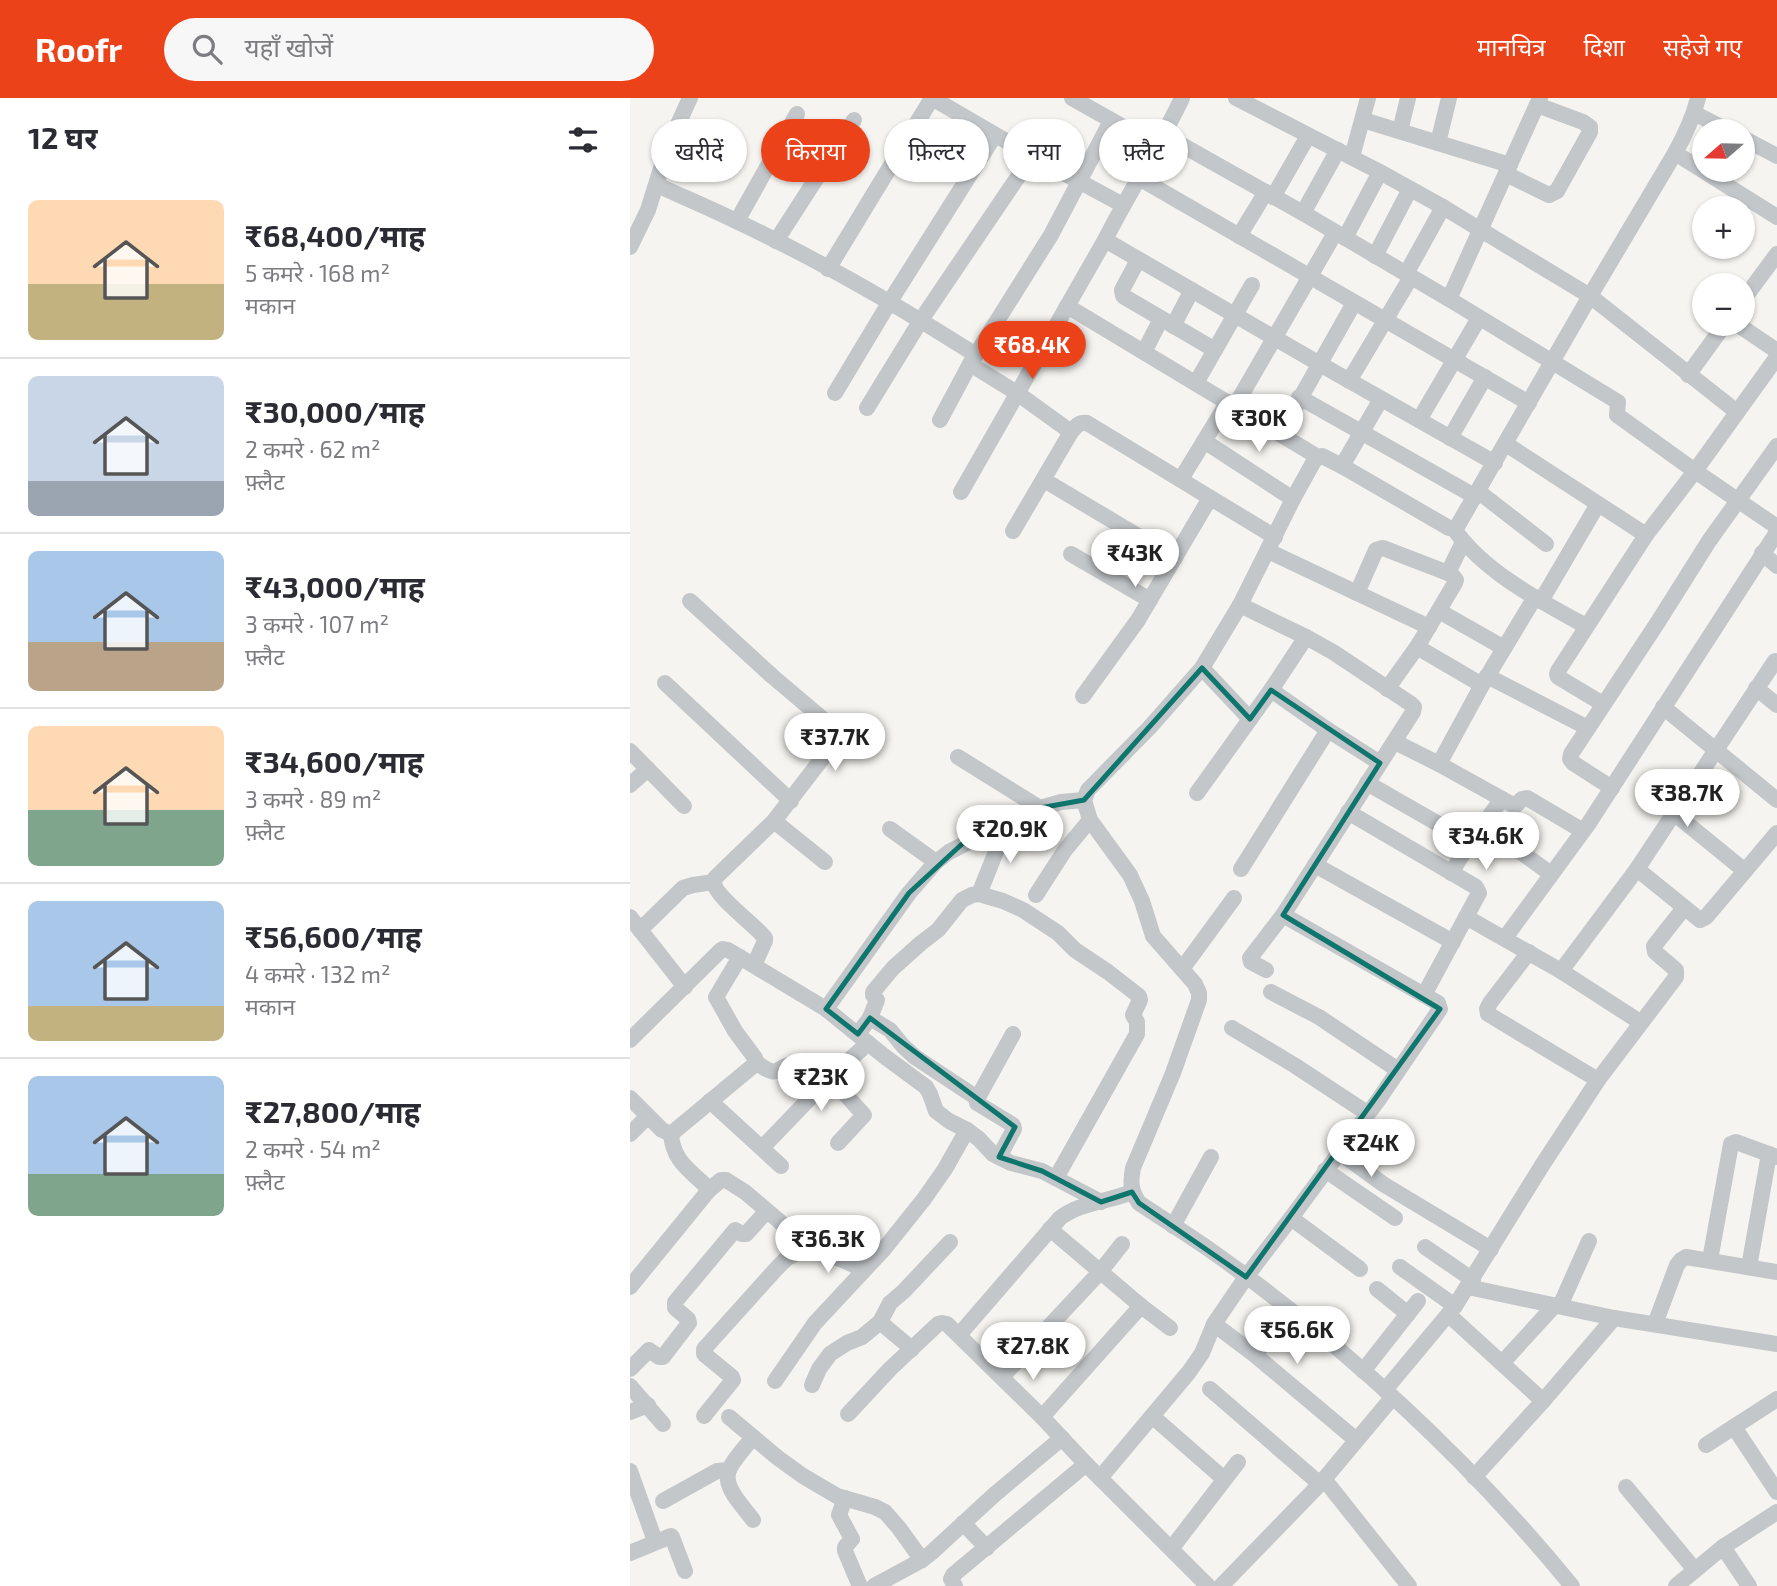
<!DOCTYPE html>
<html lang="hi">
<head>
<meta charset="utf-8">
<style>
  :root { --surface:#fff; --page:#f7f7f7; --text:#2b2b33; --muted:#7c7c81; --line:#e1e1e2; --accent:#eb421a }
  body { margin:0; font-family:"Exo 2","Noto Sans Devanagari",sans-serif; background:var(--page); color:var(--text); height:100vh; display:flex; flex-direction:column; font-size:26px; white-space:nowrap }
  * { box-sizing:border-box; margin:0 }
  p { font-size:23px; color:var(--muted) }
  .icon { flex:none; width:38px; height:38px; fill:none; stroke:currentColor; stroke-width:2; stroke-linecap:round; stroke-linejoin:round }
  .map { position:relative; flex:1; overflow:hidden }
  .details { display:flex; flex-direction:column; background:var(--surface); width:630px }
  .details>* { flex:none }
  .top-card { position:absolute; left:21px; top:21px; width:665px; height:63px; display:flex; gap:14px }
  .needle { width:46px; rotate:250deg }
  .fabs { position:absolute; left:1062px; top:21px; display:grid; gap:14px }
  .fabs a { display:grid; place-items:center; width:63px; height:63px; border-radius:50%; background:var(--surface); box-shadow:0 2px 5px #0004; font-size:35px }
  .price { position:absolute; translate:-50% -60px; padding:0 16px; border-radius:24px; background:#fff; color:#222; font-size:23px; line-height:46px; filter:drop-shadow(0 2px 4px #0008) }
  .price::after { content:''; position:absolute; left:50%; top:42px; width:21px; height:16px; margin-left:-10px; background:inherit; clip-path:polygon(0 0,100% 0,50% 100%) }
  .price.current { background:var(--accent); color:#fff }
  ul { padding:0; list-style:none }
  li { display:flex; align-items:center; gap:21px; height:175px; padding:0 28px }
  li+li { border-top:2px solid var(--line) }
  li span { display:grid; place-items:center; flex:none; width:196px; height:140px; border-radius:10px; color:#555 }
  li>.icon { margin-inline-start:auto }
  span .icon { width:84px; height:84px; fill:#fffc; stroke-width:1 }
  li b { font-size:30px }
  h2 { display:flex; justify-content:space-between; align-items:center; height:84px; padding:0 28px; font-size:30px }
  .tag { padding:0 24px; border-radius:32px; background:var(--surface); box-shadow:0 2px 5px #0004; font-size:24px; line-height:63px }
  .tag.current { background:var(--accent); color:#fff }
  header { display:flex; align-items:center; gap:42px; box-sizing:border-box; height:98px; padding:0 35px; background:var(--accent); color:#fff }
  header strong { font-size:33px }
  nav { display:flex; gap:38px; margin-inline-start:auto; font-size:24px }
  .search { width:490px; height:63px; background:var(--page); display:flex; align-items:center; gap:18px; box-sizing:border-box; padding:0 24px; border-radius:38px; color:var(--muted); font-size:26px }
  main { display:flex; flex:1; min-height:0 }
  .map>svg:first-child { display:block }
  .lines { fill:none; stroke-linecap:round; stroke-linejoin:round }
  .minor { stroke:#c4c7ca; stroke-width:16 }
  .marked { fill:none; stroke:#0f766e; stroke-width:5; stroke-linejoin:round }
</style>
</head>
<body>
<header>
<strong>Roofr</strong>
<div class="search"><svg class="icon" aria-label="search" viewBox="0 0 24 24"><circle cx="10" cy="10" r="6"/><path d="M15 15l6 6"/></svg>यहाँ खोजें</div>
<nav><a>मानचित्र</a><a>दिशा</a><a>सहेजे गए</a></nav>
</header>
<main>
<section class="details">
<h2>12 घर<svg class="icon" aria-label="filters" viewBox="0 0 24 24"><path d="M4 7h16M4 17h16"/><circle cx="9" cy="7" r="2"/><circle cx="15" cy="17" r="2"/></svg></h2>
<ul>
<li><span style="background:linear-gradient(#ffd9b3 60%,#c2b280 0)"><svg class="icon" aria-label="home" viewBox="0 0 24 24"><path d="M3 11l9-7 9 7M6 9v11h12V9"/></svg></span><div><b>₹68,400/माह</b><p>5 कमरे · 168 m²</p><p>मकान</p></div></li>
<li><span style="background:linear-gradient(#c9d6e8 75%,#9aa5b1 0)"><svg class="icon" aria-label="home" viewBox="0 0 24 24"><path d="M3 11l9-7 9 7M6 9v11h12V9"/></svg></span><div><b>₹30,000/माह</b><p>2 कमरे · 62 m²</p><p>फ़्लैट</p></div></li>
<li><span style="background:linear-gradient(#a9c7e8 65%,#b9a48a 0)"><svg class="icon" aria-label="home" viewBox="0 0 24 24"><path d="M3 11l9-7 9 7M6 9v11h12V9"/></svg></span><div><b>₹43,000/माह</b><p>3 कमरे · 107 m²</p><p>फ़्लैट</p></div></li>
<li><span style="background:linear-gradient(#ffd9b3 60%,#7fa58c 0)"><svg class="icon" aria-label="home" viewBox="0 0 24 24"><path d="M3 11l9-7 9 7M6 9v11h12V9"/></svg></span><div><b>₹34,600/माह</b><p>3 कमरे · 89 m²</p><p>फ़्लैट</p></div></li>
<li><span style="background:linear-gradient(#a9c7e8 75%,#c2b280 0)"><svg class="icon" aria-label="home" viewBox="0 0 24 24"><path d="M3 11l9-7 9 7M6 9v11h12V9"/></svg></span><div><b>₹56,600/माह</b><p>4 कमरे · 132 m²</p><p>मकान</p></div></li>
<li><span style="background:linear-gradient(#a9c7e8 70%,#7fa58c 0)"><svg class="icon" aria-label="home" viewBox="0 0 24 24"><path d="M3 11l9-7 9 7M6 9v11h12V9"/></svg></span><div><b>₹27,800/माह</b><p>2 कमरे · 54 m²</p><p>फ़्लैट</p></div></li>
</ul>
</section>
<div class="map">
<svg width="1147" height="1488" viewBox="0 0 1147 1488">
  <rect width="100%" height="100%" fill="#f5f4f0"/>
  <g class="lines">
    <g class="minor">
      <polyline points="302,0 402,58 493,107"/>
      <polyline points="442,0 527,48"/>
      <polyline points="606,0 750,74 813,109 960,198 1107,314"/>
      <polyline points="910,0 819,201 988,304 987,317 1065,373 1147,429"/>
      <polyline points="1064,15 1099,33"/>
      <polyline points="733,22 880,67"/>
      <polyline points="770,33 778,0"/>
      <polyline points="534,37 673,115 819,201"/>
      <polyline points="1113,40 1147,58"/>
      <polyline points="808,45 819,0"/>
      <polyline points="1045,55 1147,119"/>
      <polyline points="722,59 738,0"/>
      <polyline points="876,76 919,97 927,93 960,34 960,29 953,24 907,7"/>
      <polyline points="509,80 899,305"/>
      <path d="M27 87C53 99 80 110 106 123 189 162 269 208 346 257"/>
      <polyline points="643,99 678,38"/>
      <polyline points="673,115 708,52"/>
      <polyline points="107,123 167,16"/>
      <polyline points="609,138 636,94"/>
      <polyline points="715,140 750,74"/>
      <polyline points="475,142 688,265 865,365"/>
      <polyline points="146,143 224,22"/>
      <polyline points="0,149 18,112 38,48 60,0"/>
      <polyline points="745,158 780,91"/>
      <polyline points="508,162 492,192 493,198 585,252"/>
      <polyline points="198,171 302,0"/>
      <polyline points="776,176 813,109"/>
      <polyline points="1113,202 1147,156"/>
      <polyline points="437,208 688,359"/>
      <polyline points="1107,226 1147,253"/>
      <polyline points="543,228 562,192"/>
      <polyline points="514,254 531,221"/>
      <polyline points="340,266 387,295 441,334"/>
      <polyline points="1058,277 1095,226"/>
      <polyline points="719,283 781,179"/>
      <polyline points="566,285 622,187"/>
      <polyline points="205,295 259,205 365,37"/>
      <polyline points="669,299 846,399"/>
      <polyline points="605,308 705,135"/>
      <polyline points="237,310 291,222 402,58"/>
      <polyline points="310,322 340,266 421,137 481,23"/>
      <polyline points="789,322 849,220"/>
      <polyline points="650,336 724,205"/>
      <polyline points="820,340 855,279"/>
      <polyline points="574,343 663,401"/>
      <polyline points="876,346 1016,437"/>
      <polyline points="712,368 751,301"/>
      <polyline points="551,381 598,304"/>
      <polyline points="414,382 545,460"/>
      <path d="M331 394 475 142C499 94 529 49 552 0"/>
      <polyline points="849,394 916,446"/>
      <path d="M824 431C854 474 910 503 956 528"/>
      <path d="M383 433 441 334C446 328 449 324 457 325L645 439"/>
      <polyline points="638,453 799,529"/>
      <polyline points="1132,455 1147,468"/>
      <polyline points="441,456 520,502"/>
      <polyline points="818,475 833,444"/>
      <polyline points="727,495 746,452 753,450 818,475 823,478 826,482 825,485 787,549 757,591"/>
      <path d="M60 503 142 578 207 633 208 640 144 723 85 780C85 782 84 784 84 785 85 798 126 828 135 840V843L124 867"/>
      <polyline points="911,503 968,406"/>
      <polyline points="610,507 676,539 703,554 781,606 784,609 783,614 653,817 620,860 621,864 636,872"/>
      <polyline points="809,513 874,550"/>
      <polyline points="787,549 852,587"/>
      <polyline points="572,570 620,621"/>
      <polyline points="857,578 958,630"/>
      <polyline points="35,585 161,703"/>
      <polyline points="1126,590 1147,607"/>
      <polyline points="641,592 698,632 750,665"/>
      <polyline points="453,598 508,522 580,400"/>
      <polyline points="973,606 928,579 927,576 928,573 1016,437 1065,373 1147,259"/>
      <polyline points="1033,609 1147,702"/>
      <polyline points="765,644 809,666 872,701 840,744 821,775"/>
      <polyline points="0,653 54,708"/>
      <polyline points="328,659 410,710"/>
      <polyline points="809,666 852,587 905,499"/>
      <polyline points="737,685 840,744"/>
      <polyline points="0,687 18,671"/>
      <polyline points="982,690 943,665 940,661 941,656 1028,524 1079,443 1147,348"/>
      <polyline points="567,695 641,592 676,539"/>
      <polyline points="872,701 885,708 892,701 897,700 953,733"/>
      <polyline points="718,714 846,789 849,795 794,897"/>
      <polyline points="1045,716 1115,773"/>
      <polyline points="144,723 195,764"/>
      <polyline points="260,731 306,764"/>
      <polyline points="873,741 921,776"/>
      <polyline points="685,767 823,844"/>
      <polyline points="611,771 698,632"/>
      <polyline points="1007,771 1070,822 1076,819 1147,735"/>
      <polyline points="349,796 378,724"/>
      <polyline points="406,797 435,752 460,722"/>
      <polyline points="0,819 55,889"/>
      <polyline points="836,819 931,873 1010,924"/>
      <polyline points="10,832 53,790 63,787 84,784"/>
      <polyline points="875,840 959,725 1147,434"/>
      <polyline points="899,854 860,905 857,911 858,916 968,982"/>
      <polyline points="552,871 604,800"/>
      <polyline points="931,873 1007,771 1145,563"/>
      <polyline points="641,894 689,919 768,972"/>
      <polyline points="196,911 279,795 306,764 319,754 378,724 410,710 431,704 454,702"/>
      <polyline points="240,920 260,932 273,948 285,959 347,1000 347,1005 383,1027 384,1031 369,1059"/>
      <polyline points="602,930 664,967 737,1015"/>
      <polyline points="228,936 240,920 247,902 243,897 243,894 263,870 291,845 308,832 332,802 342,797 349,796 373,803 393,812 428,835 445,852 478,874 509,898 510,902 503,917 507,924 507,936 426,1080"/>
      <polyline points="0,942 90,853 93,851 98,852 196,911 254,958 296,989 300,996 306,1013 319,1023 337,1032 349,1041 363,1056 381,1065 412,1073 471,1104"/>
      <path d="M126 964C151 984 145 966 166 966 173 966 179 971 187 972 210 974 223 959 238 945"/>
      <polyline points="202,971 219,988 215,996 234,1017 208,1045"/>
      <polyline points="0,1000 32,1032 41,1036 124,967 126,964 125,960 105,933 86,899 110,859"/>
      <polyline points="347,1001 383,936"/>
      <polyline points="80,1003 151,1068"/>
      <polyline points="0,1036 17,1019"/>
      <path d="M132 1050 180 1000C176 988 159 983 153 971"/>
      <polyline points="709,1054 753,1086 861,1151"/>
      <polyline points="695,1072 765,1120"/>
      <polyline points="79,1092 91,1082 96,1082 115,1094 148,1122 177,1150 215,1163 234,1172"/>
      <polyline points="661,1120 730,1171"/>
      <polyline points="543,1128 581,1059"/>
      <polyline points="420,1131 511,1208 540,1230"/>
      <polyline points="795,1149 843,1182"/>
      <polyline points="1080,1162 1101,1046 1106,1044 1147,1059"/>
      <polyline points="770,1169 825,1208"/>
      <polyline points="1119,1169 1139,1056"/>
      <path d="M0 1189 79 1092 76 1088C58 1071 43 1062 41 1036"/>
      <polyline points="838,1189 984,1220 1147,1246"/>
      <polyline points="747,1191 778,1216"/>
      <polyline points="930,1208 959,1143"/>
      <polyline points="819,1217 913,1303"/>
      <polyline points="250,1224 260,1205 274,1193 320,1144"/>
      <polyline points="584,1226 625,1257 725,1341"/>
      <polyline points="1025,1226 1047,1167 1051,1162 1056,1159 1147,1174"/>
      <path d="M329 1237 430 1120C451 1104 478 1104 502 1094"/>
      <polyline points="625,1257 659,1212"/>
      <polyline points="873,1264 925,1207"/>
      <polyline points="0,1271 19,1252 29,1259 33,1259 59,1225 58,1221 45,1210 45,1204 105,1132 112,1136 116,1136 137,1113"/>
      <polyline points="733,1273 788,1203"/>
      <polyline points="372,1279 470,1174 492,1146"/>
      <polyline points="145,1283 185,1225 254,1151 294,1101 315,1071 337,1032"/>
      <polyline points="182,1287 189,1271 200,1256 217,1245 232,1239 250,1224 282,1251"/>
      <polyline points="0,1288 33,1326"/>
      <polyline points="580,1291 690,1386"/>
      <polyline points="755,1292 825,1208 911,1069 968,982 1046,879 1046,872 1025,854 1024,848 1054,810"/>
      <polyline points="0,1314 18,1307"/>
      <polyline points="218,1316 260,1271 308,1226 312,1225 317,1226 412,1319 456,1366 578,1488"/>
      <polyline points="74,1318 103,1282 102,1279 74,1256 74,1251 147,1170 157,1160 177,1150"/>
      <polyline points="522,1318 594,1381"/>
      <polyline points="99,1319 148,1360 173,1378 207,1398 245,1409 255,1414 269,1430 292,1462"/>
      <polyline points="412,1319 511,1208"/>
      <polyline points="1104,1329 1147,1394"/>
      <polyline points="1076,1347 1147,1301"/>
      <polyline points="0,1373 25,1443"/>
      <polyline points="844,1379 913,1303 984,1220"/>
      <polyline points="470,1380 559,1274 572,1255 584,1226 616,1179 661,1120 749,1001 810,911 808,905 653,817"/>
      <polyline points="694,1381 779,1488"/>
      <polyline points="996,1389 1065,1472"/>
      <polyline points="215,1400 209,1417 222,1441 215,1449 215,1453 229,1486"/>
      <polyline points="33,1403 87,1373 99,1372"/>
      <path d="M123 1422C114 1409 92 1389 99 1372 104 1360 116 1349 123 1339"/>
      <polyline points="333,1425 357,1450"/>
      <polyline points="1093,1449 1119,1488"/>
      <polyline points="541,1451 608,1364"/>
      <polyline points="0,1455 41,1438 42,1439 55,1473"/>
      <polyline points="244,1488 292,1462 301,1455 364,1397 432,1340"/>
      <polyline points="325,1488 321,1481 323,1477 456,1366"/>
      <polyline points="591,1488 690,1386 762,1300"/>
      <path d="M942 1488C839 1362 714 1246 580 1152 557 1136 533 1121 509 1105 501 1093 500 1085 503 1070L543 975 569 902V895L565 886 523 838 512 803 500 777 460 722 454 702 458 692 520 629 572 570 610 507 663 401 684 363 688 359 692 358 712 368 819 430 824 431 828 427 960 198 1045 55C1055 37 1063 20 1068 0"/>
      <polyline points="1046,1488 1093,1449 1147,1414"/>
    </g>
  </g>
  <path class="marked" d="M572 570 620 621 641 592 750 665 653 817 810 911 616 1179 509 1105 502 1094 471 1104 412 1073 369 1059 385 1029 240 920 228 936 196 911 279 795 332 746 410 710 454 702Z"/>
</svg>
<div class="fabs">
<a><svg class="needle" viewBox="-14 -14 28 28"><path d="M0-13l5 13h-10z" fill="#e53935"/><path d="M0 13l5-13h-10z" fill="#7c7c81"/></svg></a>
<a>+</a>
<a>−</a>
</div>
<b class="price current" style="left:402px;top:283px">₹68.4K</b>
<b class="price" style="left:629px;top:356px">₹30K</b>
<b class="price" style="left:505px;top:491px">₹43K</b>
<b class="price" style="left:205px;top:675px">₹37.7K</b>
<b class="price" style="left:1057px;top:731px">₹38.7K</b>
<b class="price" style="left:380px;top:767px">₹20.9K</b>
<b class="price" style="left:856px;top:774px">₹34.6K</b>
<b class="price" style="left:191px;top:1015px">₹23K</b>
<b class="price" style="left:741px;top:1081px">₹24K</b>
<b class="price" style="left:198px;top:1177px">₹36.3K</b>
<b class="price" style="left:667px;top:1268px">₹56.6K</b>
<b class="price" style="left:403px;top:1284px">₹27.8K</b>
<div class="top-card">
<a class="tag">खरीदें</a>
<a class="tag current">किराया</a>
<a class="tag">फ़िल्टर</a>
<a class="tag">नया</a>
<a class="tag">फ़्लैट</a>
</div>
</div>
</main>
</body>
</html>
